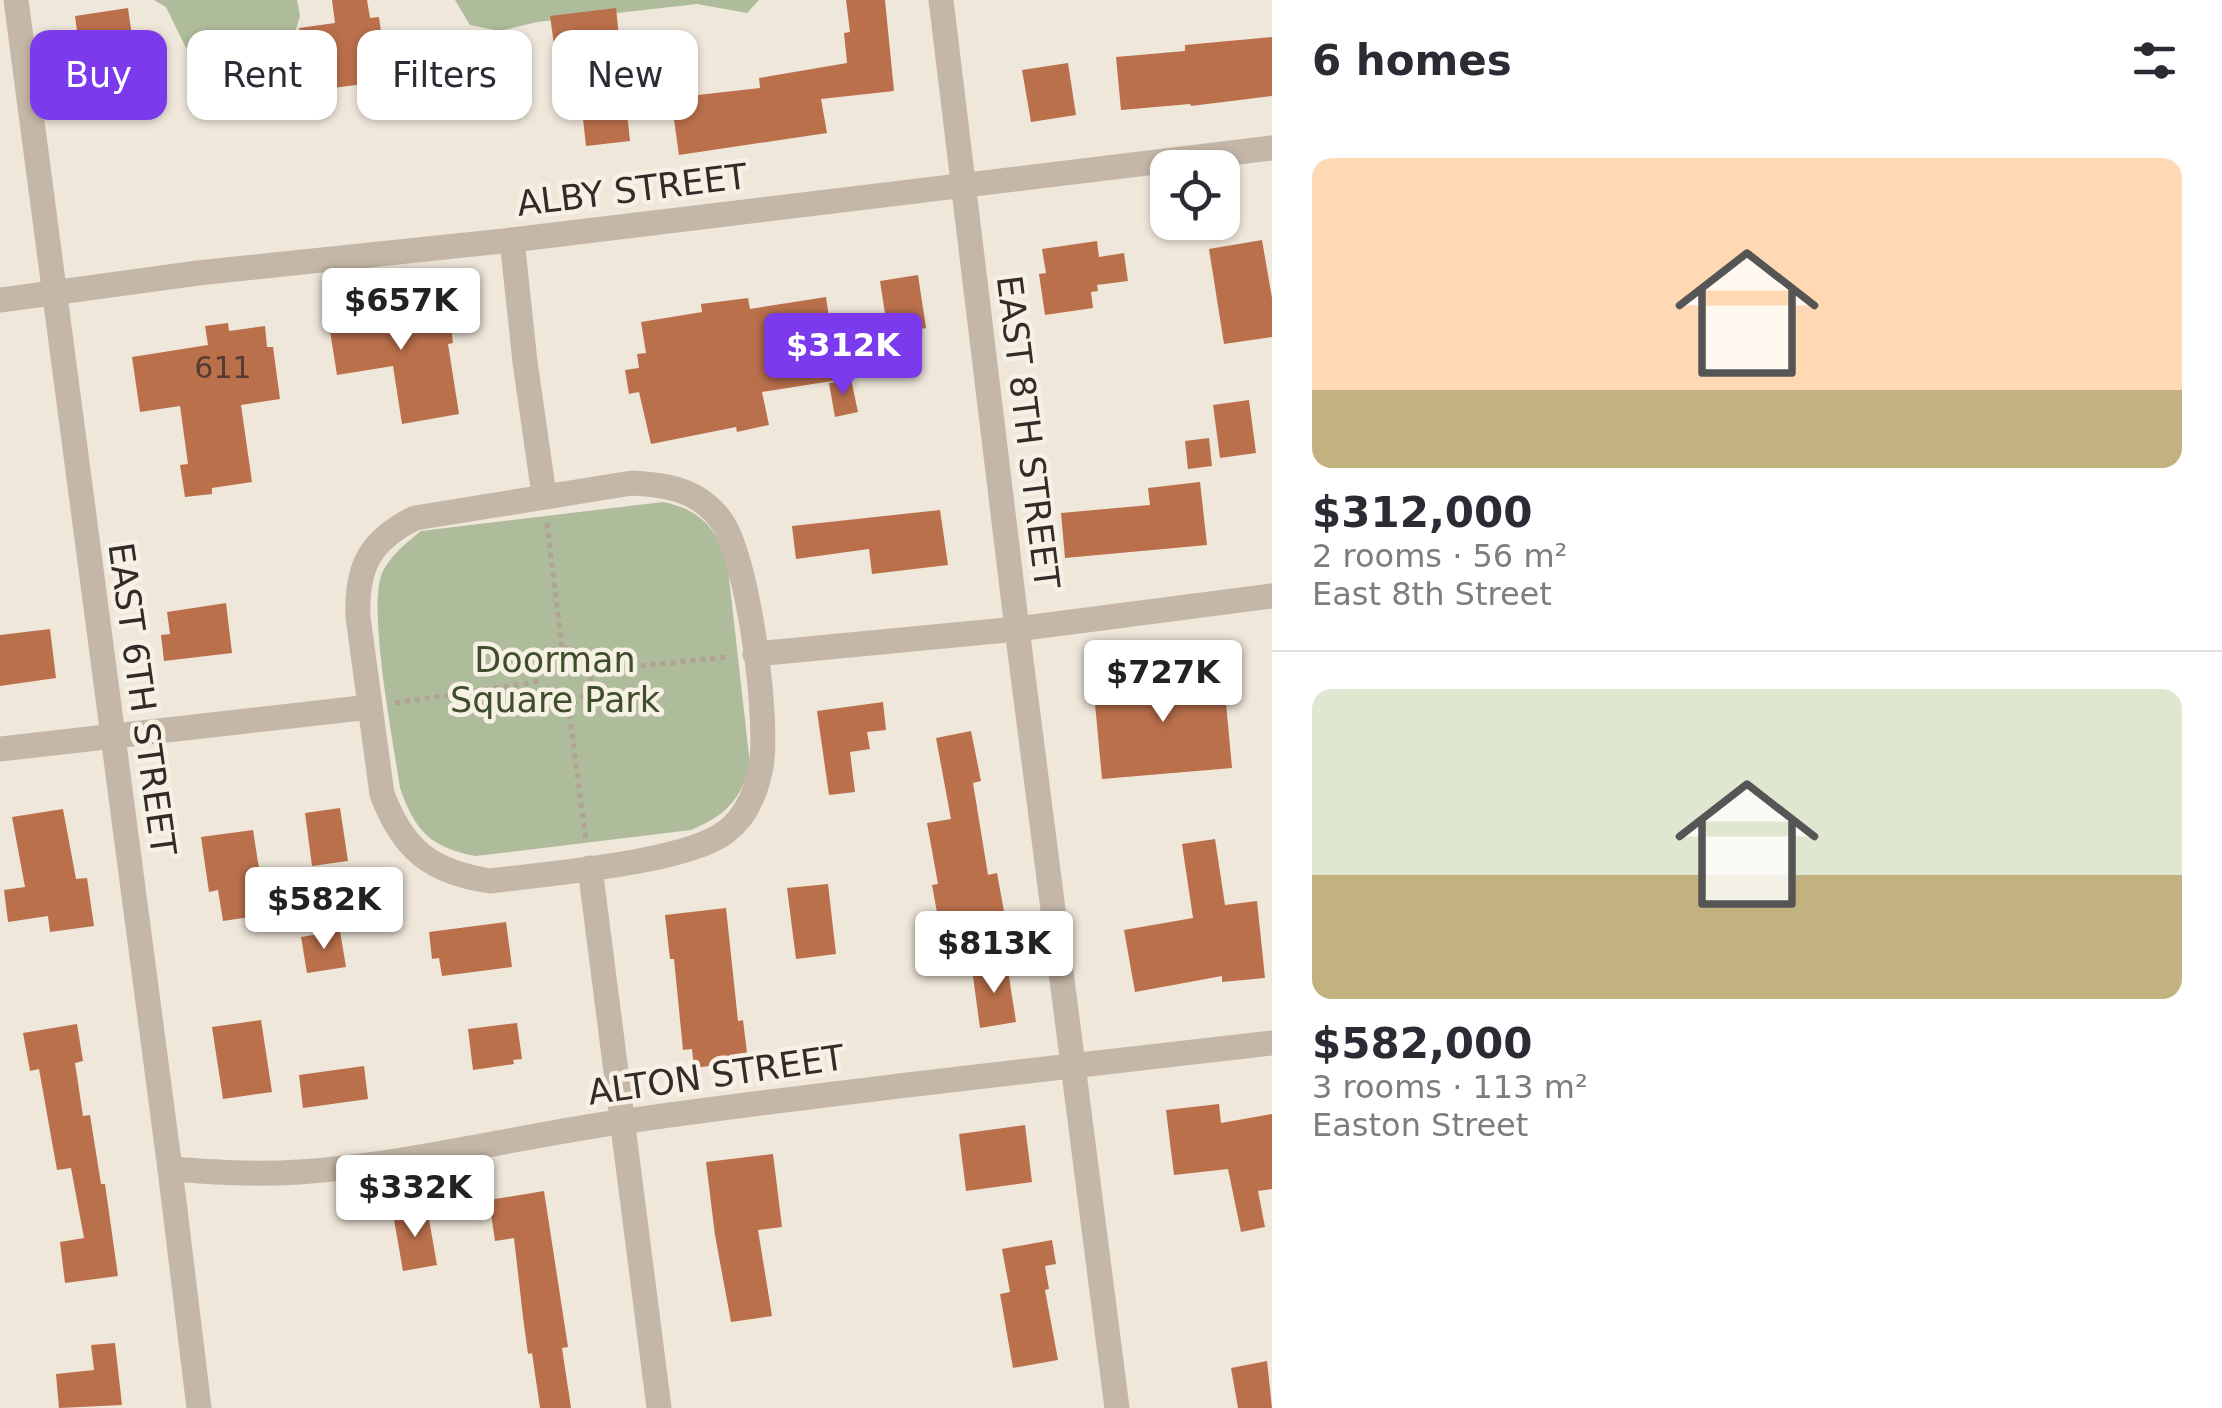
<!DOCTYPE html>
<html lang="en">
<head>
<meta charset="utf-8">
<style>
  :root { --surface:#fff; --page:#f2f2f3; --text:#2b2b33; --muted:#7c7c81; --line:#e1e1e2; --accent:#7c3aed }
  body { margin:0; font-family:"DejaVu Sans",sans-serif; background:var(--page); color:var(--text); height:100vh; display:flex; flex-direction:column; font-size:38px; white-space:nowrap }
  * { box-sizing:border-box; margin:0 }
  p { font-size:32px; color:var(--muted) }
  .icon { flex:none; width:55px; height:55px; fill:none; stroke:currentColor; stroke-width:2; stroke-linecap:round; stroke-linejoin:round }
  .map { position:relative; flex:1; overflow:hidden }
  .sheet { display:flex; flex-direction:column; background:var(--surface); width:950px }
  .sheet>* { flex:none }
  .hud { position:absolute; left:30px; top:30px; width:950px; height:90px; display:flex; gap:20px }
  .tools { position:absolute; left:1150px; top:150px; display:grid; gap:20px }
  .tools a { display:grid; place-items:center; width:90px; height:90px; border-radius:20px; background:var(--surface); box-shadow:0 2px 8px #0004; font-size:50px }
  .price { position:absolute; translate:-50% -85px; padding:0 22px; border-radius:10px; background:#fff; color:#222; font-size:32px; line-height:65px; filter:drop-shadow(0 2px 5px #0008) }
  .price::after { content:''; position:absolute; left:50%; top:60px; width:30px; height:22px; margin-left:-15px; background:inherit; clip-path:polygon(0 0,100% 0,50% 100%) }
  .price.current { background:var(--accent); color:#fff }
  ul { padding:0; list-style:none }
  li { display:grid; align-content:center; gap:20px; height:530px; padding:0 40px }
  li+li { border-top:2px solid var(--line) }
  li span { display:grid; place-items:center; height:310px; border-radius:20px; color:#555 }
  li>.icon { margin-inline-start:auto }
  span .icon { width:180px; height:180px; fill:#fffc; stroke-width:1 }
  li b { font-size:42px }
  h2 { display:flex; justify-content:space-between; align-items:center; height:120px; padding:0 40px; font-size:42px }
  .tag { padding:0 35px; border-radius:20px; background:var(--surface); box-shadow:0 2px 8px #0004; font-size:35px; line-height:90px }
  .tag.current { background:var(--accent); color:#fff }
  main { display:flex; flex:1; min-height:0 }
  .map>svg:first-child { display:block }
  .green { fill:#aebc9b }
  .building { fill:#bb704c }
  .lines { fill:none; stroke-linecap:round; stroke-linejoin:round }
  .path { stroke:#b1a291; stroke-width:5; stroke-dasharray:5 5; stroke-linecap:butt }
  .minor { stroke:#c5b7a7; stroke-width:25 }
  .labels { text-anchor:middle; stroke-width:9; stroke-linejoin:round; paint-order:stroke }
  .number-label { font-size:30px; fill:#553c30 }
  .street-label { font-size:35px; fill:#332b27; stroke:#f7f0e5 }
  .park-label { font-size:35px; fill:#3f4f2d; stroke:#f7f0e5 }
</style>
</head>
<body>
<main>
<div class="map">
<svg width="1272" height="1408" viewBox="0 0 1272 1408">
  <rect width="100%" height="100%" fill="#efe7da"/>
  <g class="green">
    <polygon points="154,0 297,0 300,16 286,62 239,85 188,52 166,7"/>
    <polygon points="455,0 759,0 747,13 697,4 537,22 500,31 470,25"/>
    <path d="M663 502C698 509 715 526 727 560L750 764C741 800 725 816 691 830L476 856C431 848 415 831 400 788 394 745 366 603 383 571 392 554 406 543 421 531Z"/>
  </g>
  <g class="building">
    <polygon points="332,0 367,0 370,18 379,17 383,47 375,48 379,82 317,90 313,59 304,60 299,28 335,23"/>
    <polygon points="846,0 885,0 894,91 821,99 827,133 679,155 671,98 760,88 759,78 847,63 844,33 850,32"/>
    <polygon points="128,8 133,43 108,46 109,56 61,64 56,34 77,31 75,16"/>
    <polygon points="616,8 630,141 586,146 576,56 556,59 550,16"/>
    <polygon points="1272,37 1272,96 1191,106 1190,104 1121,110 1116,57 1185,51 1185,45"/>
    <polygon points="1068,63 1076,115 1031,122 1022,70"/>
    <polygon points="1262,240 1272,298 1272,337 1224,344 1209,249"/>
    <polygon points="1097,241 1099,257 1124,253 1128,281 1097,285 1098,291 1091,292 1093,308 1045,315 1039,274 1046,273 1042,249"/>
    <polygon points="918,275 926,328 903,332 901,317 886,320 880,281"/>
    <polygon points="826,297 838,380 762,392 769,425 737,432 736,427 651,444 639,392 629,394 625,370 639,368 637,354 646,353 641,322 702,312 701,304 748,298 750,309"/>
    <polygon points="447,299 453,343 448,344 459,414 402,424 393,366 337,375 327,312 361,307 362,311"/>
    <polygon points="228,323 229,331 265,326 267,347 273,347 280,399 241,405 252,482 212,488 212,494 185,497 180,465 188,464 180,406 140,412 132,357 208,345 205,326"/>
    <polygon points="851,379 858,412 835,417 829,383"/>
    <polygon points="1249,400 1256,453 1220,458 1213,405"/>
    <polygon points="1209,438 1212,466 1188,469 1185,441"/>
    <polygon points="1200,482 1207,545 1065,558 1061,513 1150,505 1148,488"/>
    <polygon points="940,510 948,565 872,574 869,549 796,559 792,526"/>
    <polygon points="226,603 232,653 164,661 161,635 170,634 167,612"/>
    <polygon points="50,629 56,678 0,686 0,635"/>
    <polygon points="1223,670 1232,768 1102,779 1093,682"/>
    <polygon points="883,702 886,730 867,732 870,749 850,752 855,792 829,795 817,711"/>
    <polygon points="971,731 981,781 973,783 988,875 997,873 1005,917 940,929 932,885 938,884 927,823 951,819 936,738"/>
    <polygon points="340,808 348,861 312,866 305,813"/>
    <polygon points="63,809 76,879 87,878 94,926 50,932 48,916 8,922 4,890 25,887 12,817"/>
    <polygon points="253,830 262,888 246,890 250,917 223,921 218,890 209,892 201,837"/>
    <polygon points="1215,839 1225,905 1257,901 1265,978 1222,982 1222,976 1135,992 1124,930 1193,918 1182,844"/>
    <polygon points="828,884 836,954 796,959 787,888"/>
    <polygon points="726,908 738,1021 743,1020 748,1061 694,1068 692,1049 683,1050 674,959 670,959 665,915"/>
    <polygon points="506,922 512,967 442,976 439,958 432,959 429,932"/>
    <polygon points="340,931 346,967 307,973 301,937"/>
    <polygon points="1007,964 1016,1022 980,1028 972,969"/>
    <polygon points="261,1020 272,1092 223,1099 212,1027"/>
    <polygon points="517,1023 522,1059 513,1060 514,1064 473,1070 468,1029"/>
    <polygon points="77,1024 83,1061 75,1063 83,1116 90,1115 101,1184 105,1184 118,1276 65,1283 60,1242 84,1238 71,1168 57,1170 39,1069 30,1071 23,1033"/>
    <polygon points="364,1066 368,1099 303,1108 299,1075"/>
    <polygon points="1219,1104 1221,1123 1272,1114 1272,1189 1258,1191 1265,1227 1241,1232 1228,1169 1174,1175 1166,1110"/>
    <polygon points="1025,1125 1032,1182 966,1191 959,1134"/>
    <polygon points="773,1154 782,1227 758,1230 772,1316 731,1322 715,1235 706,1162"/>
    <polygon points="544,1191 568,1347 562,1348 571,1408 540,1408 532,1353 528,1354 523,1317 514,1238 495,1241 489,1200"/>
    <polygon points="427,1208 437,1265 403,1271 393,1214"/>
    <polygon points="1052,1240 1056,1264 1045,1266 1049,1289 1045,1290 1058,1360 1013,1368 1000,1294 1010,1292 1002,1249"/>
    <polygon points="115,1343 122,1405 59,1408 56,1374 94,1370 91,1345"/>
    <polygon points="1267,1361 1272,1408 1238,1408 1231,1368"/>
  </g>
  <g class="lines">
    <g class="path">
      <polyline points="547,523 562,648"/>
      <circle cx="563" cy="676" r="28"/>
      <polyline points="591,671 727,657"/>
      <polyline points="395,703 536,682"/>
      <polyline points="568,704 586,840"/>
    </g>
    <g class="minor">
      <polyline points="16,0 170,1169 199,1408"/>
      <polyline points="941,0 1017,629 1117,1408"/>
      <polyline points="512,240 525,362 544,495"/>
      <polyline points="0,300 198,273 512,240 1272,148"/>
      <path d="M632 483C667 485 697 489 720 519 748 554 771 728 760 772 755 794 745 817 727 831 688 863 544 874 490 881 431 872 403 850 382 794L358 617C356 567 370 540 415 518Z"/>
      <polyline points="755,654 1017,629 1272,596"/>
      <polyline points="0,749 370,707"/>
      <polyline points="590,868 659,1408"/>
      <path d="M170 1169C213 1172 256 1175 299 1172 409 1165 517 1136 627 1121 841 1091 1057 1068 1272 1043"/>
    </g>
  </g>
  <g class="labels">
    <g class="number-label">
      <text x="223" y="378">611</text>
    </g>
    <g class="street-label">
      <text transform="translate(632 190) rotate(-7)" y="12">ALBY STREET</text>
      <text transform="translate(1028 432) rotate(83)" y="12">EAST 8TH STREET</text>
      <text transform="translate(142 699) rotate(82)" y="12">EAST 6TH STREET</text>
      <text transform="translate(716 1075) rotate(-8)" y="12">ALTON STREET</text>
    </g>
    <g class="park-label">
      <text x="555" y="672">Doorman<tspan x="555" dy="40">Square Park</tspan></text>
    </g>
  </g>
</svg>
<div class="tools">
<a><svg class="icon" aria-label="locate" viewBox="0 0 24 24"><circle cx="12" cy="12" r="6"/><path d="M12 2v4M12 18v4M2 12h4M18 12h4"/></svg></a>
</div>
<b class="price" style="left:401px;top:353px">$657K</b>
<b class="price current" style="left:843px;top:398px">$312K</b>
<b class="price" style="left:1163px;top:725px">$727K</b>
<b class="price" style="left:324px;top:952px">$582K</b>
<b class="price" style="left:994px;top:996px">$813K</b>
<b class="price" style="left:415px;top:1240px">$332K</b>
<div class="hud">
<a class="tag current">Buy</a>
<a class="tag">Rent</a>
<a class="tag">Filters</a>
<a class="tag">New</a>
</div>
</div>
<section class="sheet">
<h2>6 homes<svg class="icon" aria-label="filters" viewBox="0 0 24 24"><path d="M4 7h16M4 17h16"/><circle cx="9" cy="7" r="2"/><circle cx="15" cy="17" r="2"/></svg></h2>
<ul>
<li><span style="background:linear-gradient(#ffd9b3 75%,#c2b280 0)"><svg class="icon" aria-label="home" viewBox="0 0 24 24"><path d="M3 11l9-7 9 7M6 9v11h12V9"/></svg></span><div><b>$312,000</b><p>2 rooms · 56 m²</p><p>East 8th Street</p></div></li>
<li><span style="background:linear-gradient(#dfe7d0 60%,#c2b280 0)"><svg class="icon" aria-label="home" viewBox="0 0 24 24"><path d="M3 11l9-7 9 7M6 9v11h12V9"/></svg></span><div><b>$582,000</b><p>3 rooms · 113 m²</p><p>Easton Street</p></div></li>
</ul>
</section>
</main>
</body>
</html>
